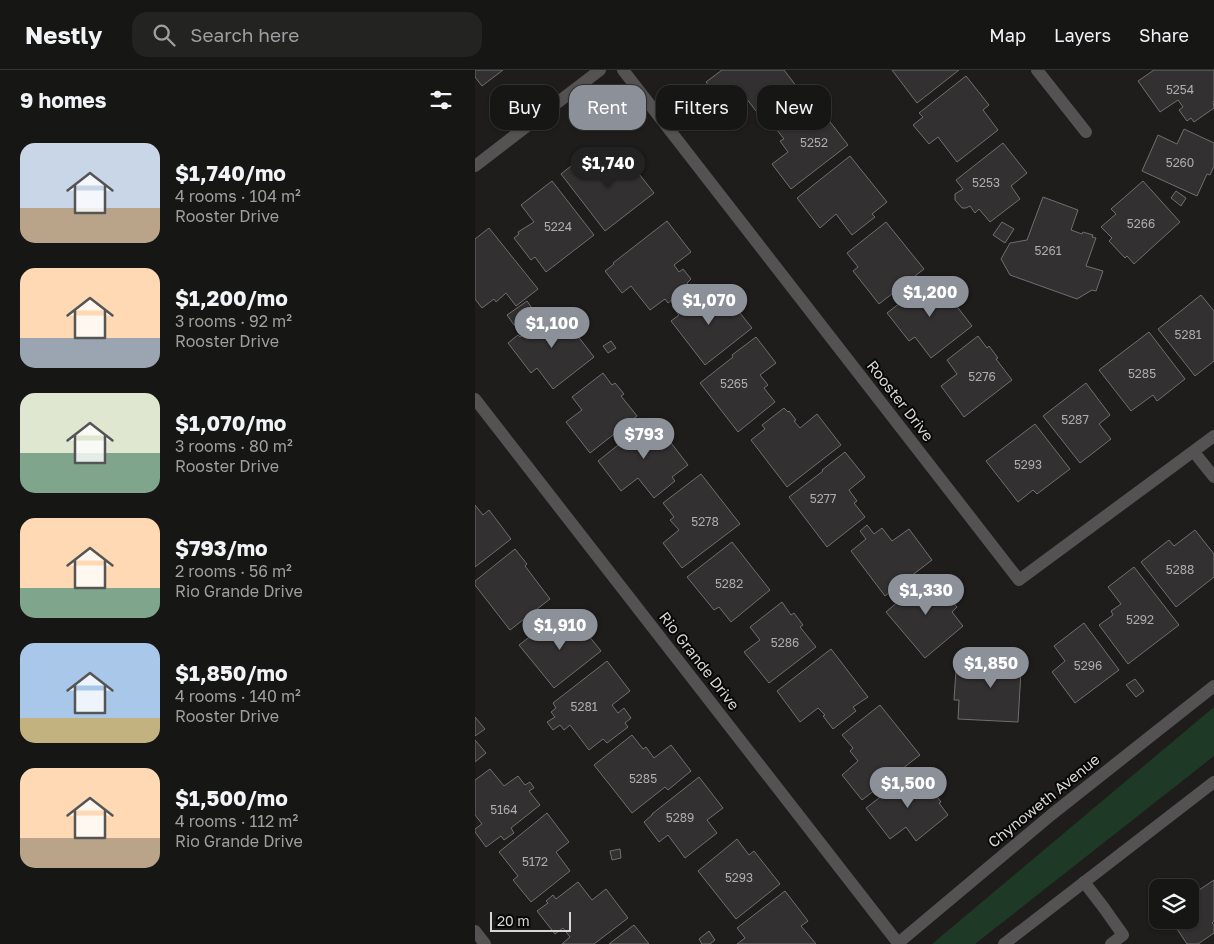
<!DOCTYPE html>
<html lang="en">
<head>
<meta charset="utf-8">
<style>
  :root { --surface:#161614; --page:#232322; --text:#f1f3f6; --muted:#9e9fa0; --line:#353534; --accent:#8c9099 }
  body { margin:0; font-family:"Golos Text",sans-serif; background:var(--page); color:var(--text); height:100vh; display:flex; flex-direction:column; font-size:19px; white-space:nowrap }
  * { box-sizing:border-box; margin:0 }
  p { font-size:16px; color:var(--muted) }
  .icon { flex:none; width:28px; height:28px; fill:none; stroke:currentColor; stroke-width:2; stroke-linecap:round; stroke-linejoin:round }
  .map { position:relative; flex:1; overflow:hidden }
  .side { display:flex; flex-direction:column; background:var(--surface); width:475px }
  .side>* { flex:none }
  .top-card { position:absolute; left:15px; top:15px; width:475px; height:45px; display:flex; gap:10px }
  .fabs { position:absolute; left:674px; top:809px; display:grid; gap:10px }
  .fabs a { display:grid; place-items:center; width:50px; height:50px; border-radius:10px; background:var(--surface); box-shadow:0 1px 4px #0004,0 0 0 1px var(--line); font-size:25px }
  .scale { position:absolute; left:15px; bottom:12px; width:81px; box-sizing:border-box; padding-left:5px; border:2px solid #d7d7d5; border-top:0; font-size:14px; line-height:18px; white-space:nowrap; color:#d7d7d5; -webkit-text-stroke:4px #080707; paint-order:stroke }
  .price { position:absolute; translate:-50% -42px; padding:0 11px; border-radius:18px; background:var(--accent); color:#fff; font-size:16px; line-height:32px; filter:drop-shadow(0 1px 2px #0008) }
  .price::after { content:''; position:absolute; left:50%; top:30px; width:15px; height:11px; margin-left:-8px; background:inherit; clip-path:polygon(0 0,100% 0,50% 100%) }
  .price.on { background:#222; color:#fff }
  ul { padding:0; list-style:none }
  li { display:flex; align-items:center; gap:15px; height:125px; padding:0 20px }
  li span { display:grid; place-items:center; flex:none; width:140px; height:100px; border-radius:15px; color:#555 }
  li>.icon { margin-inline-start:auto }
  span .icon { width:60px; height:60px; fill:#fffc; stroke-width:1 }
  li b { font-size:21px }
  h2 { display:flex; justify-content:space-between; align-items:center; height:60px; padding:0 20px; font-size:21px }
  .tag { padding:0 18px; border-radius:15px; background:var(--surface); box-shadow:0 1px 4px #0004,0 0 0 1px var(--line); font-size:18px; line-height:45px }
  .tag.on { background:var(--accent); color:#fff }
  header { display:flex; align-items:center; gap:30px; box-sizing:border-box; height:70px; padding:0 25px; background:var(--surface); border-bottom:1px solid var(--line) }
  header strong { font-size:24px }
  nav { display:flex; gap:28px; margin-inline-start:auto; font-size:18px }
  .search { width:350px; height:45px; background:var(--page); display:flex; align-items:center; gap:12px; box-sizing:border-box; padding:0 18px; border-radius:15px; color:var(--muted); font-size:19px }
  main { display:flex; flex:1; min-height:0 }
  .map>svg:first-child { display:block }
  .green { fill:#1e3926 }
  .building { fill:#333032; stroke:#716e70 }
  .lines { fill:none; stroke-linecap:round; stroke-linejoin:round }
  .minor { stroke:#545253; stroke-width:12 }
  .labels { text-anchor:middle; stroke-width:4; stroke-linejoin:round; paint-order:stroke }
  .number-label { font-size:12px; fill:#aeadac }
  .street-label { font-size:15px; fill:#d7d7d5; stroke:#080707 }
</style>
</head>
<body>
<header>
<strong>Nestly</strong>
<div class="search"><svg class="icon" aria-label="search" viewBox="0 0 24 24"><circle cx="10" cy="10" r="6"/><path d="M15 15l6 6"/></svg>Search here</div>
<nav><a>Map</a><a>Layers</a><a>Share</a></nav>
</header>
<main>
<section class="side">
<h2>9 homes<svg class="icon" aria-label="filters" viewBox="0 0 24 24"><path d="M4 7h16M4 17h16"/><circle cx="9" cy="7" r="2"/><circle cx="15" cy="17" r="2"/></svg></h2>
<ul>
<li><span style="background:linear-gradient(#c9d6e8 65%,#b9a48a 0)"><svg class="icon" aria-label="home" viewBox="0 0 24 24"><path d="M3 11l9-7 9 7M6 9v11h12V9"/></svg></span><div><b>$1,740/mo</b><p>4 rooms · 104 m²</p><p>Rooster Drive</p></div></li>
<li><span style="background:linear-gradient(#ffd9b3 70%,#9aa5b1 0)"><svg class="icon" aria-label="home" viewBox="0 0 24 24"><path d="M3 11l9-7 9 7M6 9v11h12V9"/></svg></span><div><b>$1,200/mo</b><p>3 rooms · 92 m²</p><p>Rooster Drive</p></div></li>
<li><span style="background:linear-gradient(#dfe7d0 60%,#7fa58c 0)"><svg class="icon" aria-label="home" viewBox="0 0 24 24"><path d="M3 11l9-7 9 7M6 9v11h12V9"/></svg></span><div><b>$1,070/mo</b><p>3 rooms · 80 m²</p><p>Rooster Drive</p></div></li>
<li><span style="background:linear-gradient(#ffd9b3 70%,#7fa58c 0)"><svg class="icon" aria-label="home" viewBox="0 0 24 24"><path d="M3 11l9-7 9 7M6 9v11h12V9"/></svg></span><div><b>$793/mo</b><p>2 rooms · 56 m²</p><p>Rio Grande Drive</p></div></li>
<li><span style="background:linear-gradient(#a9c7e8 75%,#c2b280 0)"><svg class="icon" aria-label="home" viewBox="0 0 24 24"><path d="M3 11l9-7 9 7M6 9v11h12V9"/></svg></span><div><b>$1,850/mo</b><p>4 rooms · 140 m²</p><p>Rooster Drive</p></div></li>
<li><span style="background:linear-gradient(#ffd9b3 70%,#b9a48a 0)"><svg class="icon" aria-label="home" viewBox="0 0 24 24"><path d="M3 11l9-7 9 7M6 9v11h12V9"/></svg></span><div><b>$1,500/mo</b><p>4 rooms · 112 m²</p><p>Rio Grande Drive</p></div></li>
</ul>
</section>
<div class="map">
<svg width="739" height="874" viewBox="0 0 739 874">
  <rect width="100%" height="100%" fill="#1e1d1b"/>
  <polygon class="green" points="739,637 739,686 500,874 457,874"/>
  <g class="building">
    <polygon points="0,0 28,0 7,16 0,7"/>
    <polygon points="247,0 309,0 322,17 308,28 311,32 288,50 271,28 253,41 231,12"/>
    <polygon points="417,0 484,0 442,33"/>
    <polygon points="679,0 739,0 739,31 738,32 739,38 719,52 716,48 712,51 704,40 708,37 703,30 685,42 663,11"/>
    <polygon points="491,6 514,35 508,40 523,60 482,92 463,67 454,74 438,55 448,47 444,43"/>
    <polygon points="335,26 373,75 316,119 297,94 313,82 305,71 309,69 298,55"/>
    <polygon points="709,59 739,73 739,96 735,105 732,104 722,126 667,101 683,65 702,74"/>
    <polygon points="528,73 552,103 536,116 545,129 515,152 504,139 500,143 495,136 491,138 487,138 480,130 480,124 488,119 481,110"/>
    <polygon points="111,84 124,101 134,93 137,97 150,86 179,123 130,161 86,104"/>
    <polygon points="375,86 412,132 397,144 400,147 377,165 361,144 345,158 322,128"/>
    <polygon points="77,111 119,165 71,202 60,187 56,190 39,168 44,164 43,162 59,152 46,135"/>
    <polygon points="668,111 705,152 659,194 652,186 650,188 634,171 637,168 626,157 641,144 636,139"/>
    <polygon points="701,121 711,128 706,136 696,128"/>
    <polygon points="568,127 603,140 596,160 607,164 608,162 618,165 617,167 621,168 611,196 628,201 621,221 617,220 602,229 535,205 526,189 535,173 552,170"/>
    <polygon points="192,151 216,182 199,195 204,202 208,199 216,209 212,213 214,216 193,233 190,229 175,240 156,216 147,223 130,201 139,194 138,193"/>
    <polygon points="411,152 449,199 404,234 378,201 383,197 372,183"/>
    <polygon points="527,152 539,159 530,173 518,165"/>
    <polygon points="14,158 63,219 41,236 31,223 21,232 19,229 7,238 0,229 0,169"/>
    <polygon points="459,207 497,256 456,288 440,267 434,271 412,243"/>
    <polygon points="212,225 219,234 227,227 238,240 253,228 277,258 230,295 196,251 204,245 197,236"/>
    <polygon points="726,225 739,241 739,291 720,306 683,259"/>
    <polygon points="52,231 59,241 39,255 32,245"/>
    <polygon points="81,238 119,287 78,319 62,298 56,303 33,273 43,265 45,267"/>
    <polygon points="674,262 710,309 682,331 678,325 656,341 624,300"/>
    <polygon points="503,266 512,278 514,276 523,288 521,289 537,310 489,347 466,316 482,304 472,290"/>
    <polygon points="281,267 301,293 285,305 293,315 289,318 300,332 263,362 225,313 258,287 257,285"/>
    <polygon points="136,271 141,278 133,283 128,276"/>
    <polygon points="128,303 137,315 140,313 149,324 146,326 162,346 115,383 91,352 107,340 97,327"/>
    <polygon points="611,313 635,345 624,354 636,369 605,393 568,346"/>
    <polygon points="309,338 313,342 314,341 321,350 319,351 325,358 342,344 366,375 312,417 276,370 290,359 287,355"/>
    <polygon points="177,348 213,395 197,407 200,411 179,428 163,408 146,421 123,391"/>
    <polygon points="560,354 595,399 562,424 558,420 543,432 511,391"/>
    <polygon points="370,382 390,407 374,420 382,431 379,433 390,447 352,477 314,427 348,401 347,400"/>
    <polygon points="226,404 265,454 207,498 188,473 204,460 195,450 199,447 188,433"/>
    <polygon points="0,435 8,445 14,440 36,469 0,497"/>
    <polygon points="392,455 399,464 407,458 417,471 434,459 457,490 410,526 376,481 391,469 385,461"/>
    <polygon points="720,460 739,484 739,507 701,537 666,492 694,470 699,476"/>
    <polygon points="257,472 295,520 256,552 244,537 239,540 212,507"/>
    <polygon points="40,479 52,494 50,496 75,529 35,560 0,515 0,511"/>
    <polygon points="659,497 704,555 653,594 624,555 638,545 636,541 646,534 633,517"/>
    <polygon points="454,505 482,537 477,542 488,556 450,588 411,542"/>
    <polygon points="307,532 316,545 319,543 328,555 325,557 341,577 294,613 269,582 285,570 275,557"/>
    <polygon points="61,547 66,555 58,561 52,554"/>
    <polygon points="77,550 86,562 101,550 126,581 79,618 44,575"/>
    <polygon points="609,553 644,600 600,633 577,602 590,591 579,576"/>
    <polygon points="356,579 393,627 378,637 381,641 358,659 348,646 350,645 343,638 325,652 302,621"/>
    <polygon points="508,582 547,584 543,652 483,649 484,630 479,630 481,600 498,601 497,603 507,603"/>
    <polygon points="132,591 155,621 137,635 143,643 149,638 156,648 150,653 153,657 132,673 128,669 114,680 95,655 89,660 85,655 78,660 72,652 80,647 76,642 81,638 78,633"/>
    <polygon points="660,609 669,621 661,627 651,615"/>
    <polygon points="405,635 445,685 387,730 367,705 383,691 375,681 378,678 367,665"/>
    <polygon points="0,647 10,659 0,666"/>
    <polygon points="157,665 168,679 171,677 179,688 196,675 216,701 193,720 190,717 157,743 119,695"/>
    <polygon points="0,670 11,683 0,692"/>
    <polygon points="15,699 29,716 43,706 50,715 55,712 59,718 54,721 65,735 36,758 39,763 29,770 26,766 11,777 0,762 0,759 7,754 0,745 0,710"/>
    <polygon points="439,701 455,722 457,720 466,732 464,733 473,745 441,771 431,757 415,769 391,738"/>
    <polygon points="224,707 248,738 232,750 242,763 210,788 193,765 184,772 169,752 177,745 177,744"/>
    <polygon points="72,743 94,772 81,782 95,801 56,832 38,810 43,806 24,782"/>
    <polygon points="262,769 274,785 279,781 305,814 261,849 223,801"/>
    <polygon points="145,779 146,788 137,790 135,781"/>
    <polygon points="739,810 739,851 737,853 739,855 739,863 723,874 712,874 696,850 715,850 715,826"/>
    <polygon points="103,812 117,830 131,819 153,848 119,874 87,874 95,867 88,858 80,864 62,841 73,833 71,831 78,825 81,829"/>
    <polygon points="310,821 333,851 326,856 341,874 262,874 270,868 262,858"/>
    <polygon points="159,855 174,874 134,874"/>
    <polygon points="234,861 240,870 235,874 227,874 224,869"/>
  </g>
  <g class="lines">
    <g class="minor">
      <polyline points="148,0 544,510 739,366"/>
      <polyline points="562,0 611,62"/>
      <polyline points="0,96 125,0"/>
      <polyline points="0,329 423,873"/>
      <polyline points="719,382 739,407"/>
      <polyline points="609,812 629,838 648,865 636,874"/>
      <polyline points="0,861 10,874"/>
      <polyline points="422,874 576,745 739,616"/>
      <polyline points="529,874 739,712"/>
    </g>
  </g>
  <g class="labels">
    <g class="number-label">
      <text x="705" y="24">5254</text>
      <text x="339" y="77">5252</text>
      <text x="705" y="97">5260</text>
      <text x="511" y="117">5253</text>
      <text x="666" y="158">5266</text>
      <text x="83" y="161">5224</text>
      <text x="573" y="185">5261</text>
      <text x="713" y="269">5281</text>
      <text x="667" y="308">5285</text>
      <text x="507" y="311">5276</text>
      <text x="259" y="318">5265</text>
      <text x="600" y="354">5287</text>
      <text x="553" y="399">5293</text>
      <text x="348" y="433">5277</text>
      <text x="230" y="456">5278</text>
      <text x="705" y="504">5288</text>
      <text x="254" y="518">5282</text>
      <text x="665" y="554">5292</text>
      <text x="310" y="577">5286</text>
      <text x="613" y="600">5296</text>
      <text x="109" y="641">5281</text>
      <text x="168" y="713">5285</text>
      <text x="29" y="744">5164</text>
      <text x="205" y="752">5289</text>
      <text x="60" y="796">5172</text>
      <text x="264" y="812">5293</text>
    </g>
    <g class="street-label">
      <text transform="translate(425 331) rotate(52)" y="5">Rooster Drive</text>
      <text transform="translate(224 591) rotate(52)" y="5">Rio Grande Drive</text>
      <text transform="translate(569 731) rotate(-39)" y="5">Chynoweth Avenue</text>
    </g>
  </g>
</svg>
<div class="fabs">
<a><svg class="icon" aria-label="layers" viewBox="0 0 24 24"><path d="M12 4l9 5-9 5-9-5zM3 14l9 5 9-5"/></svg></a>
</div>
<div class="scale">20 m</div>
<b class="price on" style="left:133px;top:119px">$1,740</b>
<b class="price" style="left:455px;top:248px">$1,200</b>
<b class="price" style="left:234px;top:256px">$1,070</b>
<b class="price" style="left:77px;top:279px">$1,100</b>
<b class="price" style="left:169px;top:390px">$793</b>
<b class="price" style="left:451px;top:546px">$1,330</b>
<b class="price" style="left:85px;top:581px">$1,910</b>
<b class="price" style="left:516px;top:619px">$1,850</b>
<b class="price" style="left:433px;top:739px">$1,500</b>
<div class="top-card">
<a class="tag">Buy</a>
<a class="tag on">Rent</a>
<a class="tag">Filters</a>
<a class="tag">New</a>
</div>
</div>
</main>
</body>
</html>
